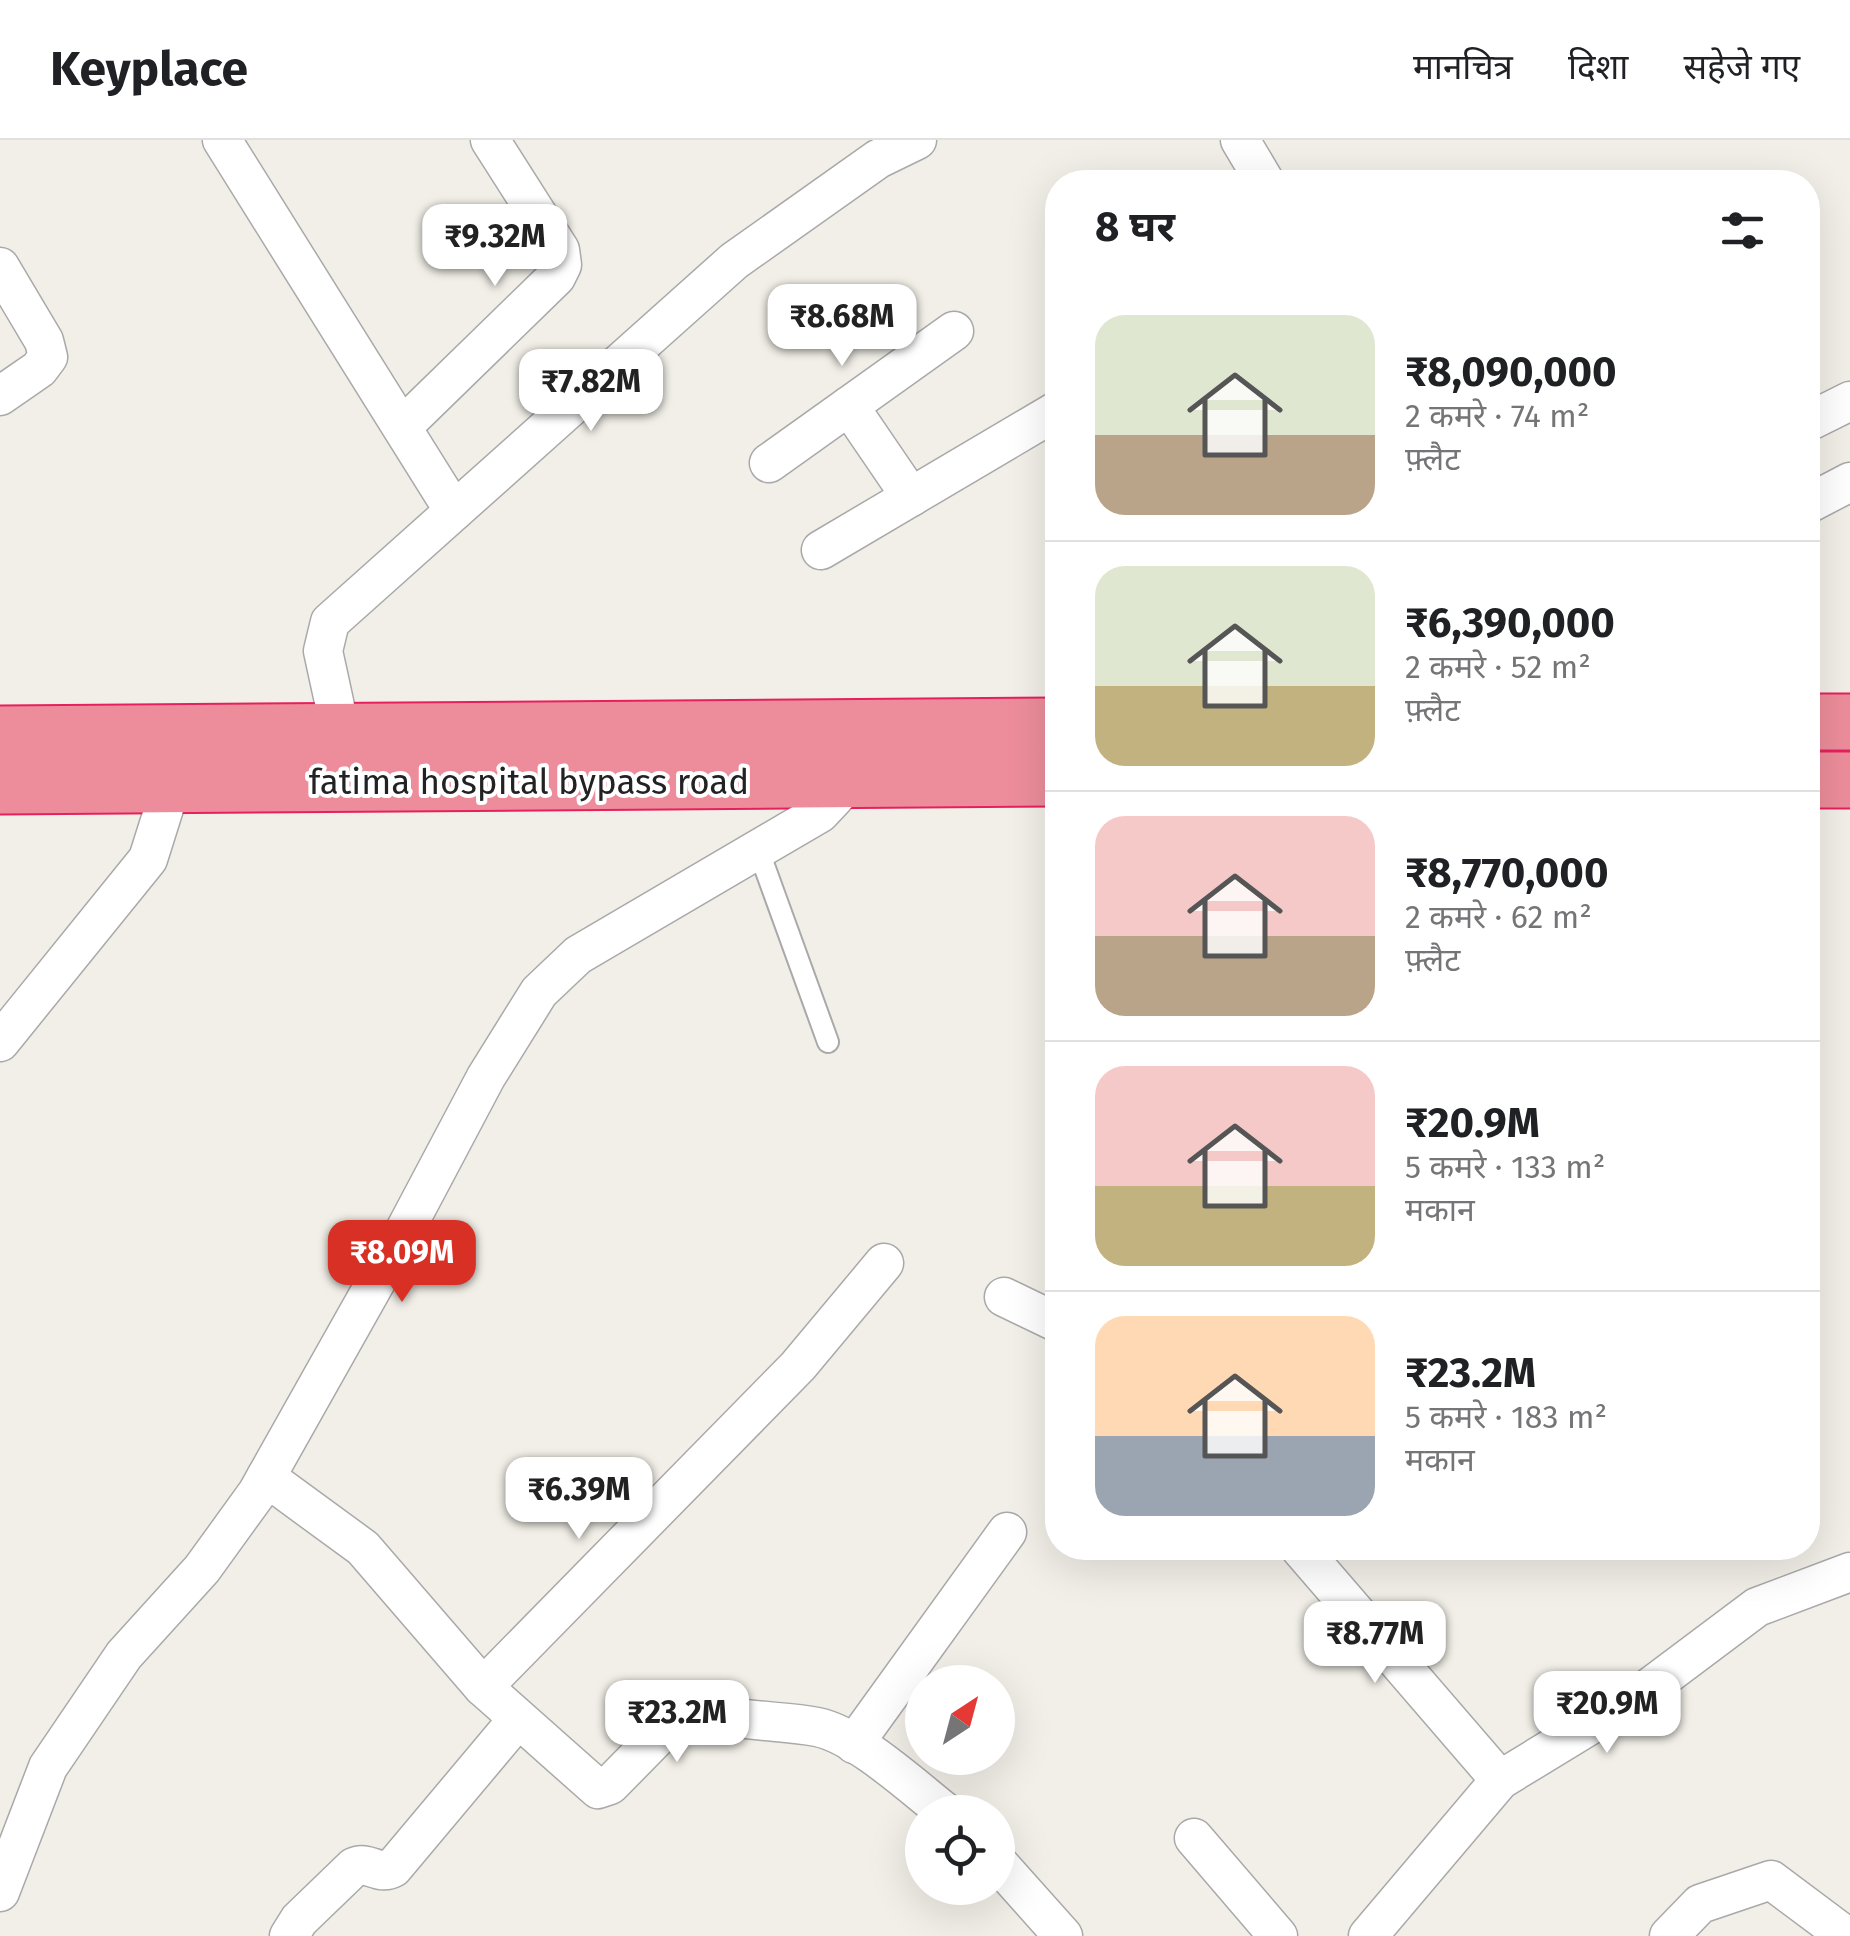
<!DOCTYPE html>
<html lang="hi">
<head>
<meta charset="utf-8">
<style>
  :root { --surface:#fff; --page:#f2f2f2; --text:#202124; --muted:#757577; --line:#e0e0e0; --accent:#d93025 }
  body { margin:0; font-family:"Fira Sans","Noto Sans Devanagari",sans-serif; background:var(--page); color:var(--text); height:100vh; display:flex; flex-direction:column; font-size:38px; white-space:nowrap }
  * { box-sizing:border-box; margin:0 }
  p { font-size:32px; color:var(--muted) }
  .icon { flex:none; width:55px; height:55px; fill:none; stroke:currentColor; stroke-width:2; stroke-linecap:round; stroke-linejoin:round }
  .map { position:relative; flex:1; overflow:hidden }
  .sheet { position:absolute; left:1045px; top:30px; width:775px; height:1390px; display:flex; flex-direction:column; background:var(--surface); border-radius:40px; box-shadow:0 10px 40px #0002 }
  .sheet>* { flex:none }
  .needle { width:65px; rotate:36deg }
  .controls { position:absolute; left:905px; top:1525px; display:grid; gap:20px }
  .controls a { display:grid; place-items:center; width:110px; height:110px; border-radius:50%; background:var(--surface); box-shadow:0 10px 40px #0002; font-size:50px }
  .price { position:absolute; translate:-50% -85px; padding:0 22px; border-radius:20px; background:#fff; color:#222; font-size:32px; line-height:65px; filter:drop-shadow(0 2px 5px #0008) }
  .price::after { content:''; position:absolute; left:50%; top:60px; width:30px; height:22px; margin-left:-15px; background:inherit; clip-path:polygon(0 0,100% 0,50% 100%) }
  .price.active { background:var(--accent); color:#fff }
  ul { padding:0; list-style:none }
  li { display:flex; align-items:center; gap:30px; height:250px; padding:0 50px }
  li+li { border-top:2px solid var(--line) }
  li span { display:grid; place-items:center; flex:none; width:280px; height:200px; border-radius:30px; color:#555 }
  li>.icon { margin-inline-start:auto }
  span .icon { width:120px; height:120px; fill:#fffc; stroke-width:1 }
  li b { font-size:42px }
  h2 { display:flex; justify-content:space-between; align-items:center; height:120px; padding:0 50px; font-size:42px }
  header { display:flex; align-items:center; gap:60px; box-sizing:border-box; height:140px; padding:0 50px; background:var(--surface); border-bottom:2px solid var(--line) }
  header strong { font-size:48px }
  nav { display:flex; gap:55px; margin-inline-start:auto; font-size:35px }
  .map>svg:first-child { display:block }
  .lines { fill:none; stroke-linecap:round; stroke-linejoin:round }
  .lane-casing { stroke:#a9a9a9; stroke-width:24 }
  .street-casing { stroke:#a9a9a9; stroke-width:41 }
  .highway-casing { stroke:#e6205d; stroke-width:59 }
  .lane { stroke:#fff; stroke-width:20 }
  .street { stroke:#fff; stroke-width:38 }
  .highway { stroke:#ed8d9b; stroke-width:55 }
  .labels { text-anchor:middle; stroke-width:8; stroke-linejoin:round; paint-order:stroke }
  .street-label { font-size:35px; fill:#222; stroke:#fff }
</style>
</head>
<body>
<header>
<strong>Keyplace</strong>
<nav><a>मानचित्र</a><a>दिशा</a><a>सहेजे गए</a></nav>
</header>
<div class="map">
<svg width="1850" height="1796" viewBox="0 0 1850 1796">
  <rect width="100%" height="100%" fill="#f2efe8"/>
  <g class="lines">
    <defs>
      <polyline id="lane" points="758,709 828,902"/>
      <g id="street">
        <polyline points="222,0 454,371"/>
        <polyline points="1240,0 1265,42"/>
        <polyline points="0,127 44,201 48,217 39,229 0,256"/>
        <polyline points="849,266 911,357"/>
        <polyline points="1808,282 1850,261"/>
        <polyline points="402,287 556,137 562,125 560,110 490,0"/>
        <polyline points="769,323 954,191"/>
        <polyline points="1808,364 1850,342"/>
        <polyline points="821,410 1058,270"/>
        <polyline points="340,589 323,511 330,482 734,121 878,19 917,0"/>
        <polyline points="0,902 148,719 172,643 172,625"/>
        <polyline points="1004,1157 1058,1183"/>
        <polyline points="266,1337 363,1408 483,1547 798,1226 884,1123"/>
        <polyline points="1300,1408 1500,1640"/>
        <path d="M483 1547 598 1649 610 1645 665 1589 710 1571C746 1583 781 1580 817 1587 857 1595 913 1647 945 1672"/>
        <polyline points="854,1604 1007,1392"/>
        <polyline points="1194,1698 1278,1796"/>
        <polyline points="998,1723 1063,1796"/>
        <polyline points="0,1752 48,1627 124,1515 202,1429 257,1353 405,1090 486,937 539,852 578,815 820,673 849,642"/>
        <path d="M289 1796 299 1780 354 1727C368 1720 378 1736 393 1728L518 1579"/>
        <polyline points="1368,1796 1500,1640 1641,1554 1757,1467 1850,1432"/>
        <polyline points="1669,1796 1700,1764 1771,1740 1846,1796"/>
      </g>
      <g id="highway">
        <polyline points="1808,582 1850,582"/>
        <polyline points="0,594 1058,586"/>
        <polyline points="1808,640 1850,640"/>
        <polyline points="0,646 1058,638"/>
      </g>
    </defs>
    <use href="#lane" class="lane-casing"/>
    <use href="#street" class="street-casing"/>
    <use href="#highway" class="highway-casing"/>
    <use href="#lane" class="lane"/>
    <use href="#street" class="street"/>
    <use href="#highway" class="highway"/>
  </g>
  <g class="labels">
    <g class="street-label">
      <text x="529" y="654">fatima hospital bypass road</text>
    </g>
  </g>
</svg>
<div class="controls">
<a><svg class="needle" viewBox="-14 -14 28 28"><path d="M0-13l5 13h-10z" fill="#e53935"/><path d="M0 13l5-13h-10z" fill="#757577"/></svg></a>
<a><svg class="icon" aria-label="locate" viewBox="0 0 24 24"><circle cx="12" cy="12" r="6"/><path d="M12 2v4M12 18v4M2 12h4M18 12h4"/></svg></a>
</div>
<b class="price" style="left:495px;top:149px">₹9.32M</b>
<b class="price" style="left:842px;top:229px">₹8.68M</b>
<b class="price" style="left:591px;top:294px">₹7.82M</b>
<b class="price active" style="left:402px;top:1165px">₹8.09M</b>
<b class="price" style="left:579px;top:1402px">₹6.39M</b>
<b class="price" style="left:1375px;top:1546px">₹8.77M</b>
<b class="price" style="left:1607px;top:1616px">₹20.9M</b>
<b class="price" style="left:677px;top:1625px">₹23.2M</b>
<section class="sheet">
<h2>8 घर<svg class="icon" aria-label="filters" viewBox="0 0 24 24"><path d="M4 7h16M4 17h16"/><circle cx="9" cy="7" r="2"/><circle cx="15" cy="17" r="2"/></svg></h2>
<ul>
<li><span style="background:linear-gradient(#dfe7d0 60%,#b9a48a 0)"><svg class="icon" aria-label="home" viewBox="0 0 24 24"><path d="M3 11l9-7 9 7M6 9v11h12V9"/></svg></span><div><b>₹8,090,000</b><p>2 कमरे · 74 m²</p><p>फ़्लैट</p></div></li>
<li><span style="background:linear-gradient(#dfe7d0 60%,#c2b280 0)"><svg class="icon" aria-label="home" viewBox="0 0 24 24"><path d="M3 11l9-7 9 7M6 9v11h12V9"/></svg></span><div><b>₹6,390,000</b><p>2 कमरे · 52 m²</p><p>फ़्लैट</p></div></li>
<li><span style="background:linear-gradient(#f6c9c9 60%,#b9a48a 0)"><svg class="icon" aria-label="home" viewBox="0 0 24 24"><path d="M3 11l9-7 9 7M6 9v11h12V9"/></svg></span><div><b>₹8,770,000</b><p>2 कमरे · 62 m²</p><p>फ़्लैट</p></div></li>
<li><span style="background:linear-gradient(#f6c9c9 60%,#c2b280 0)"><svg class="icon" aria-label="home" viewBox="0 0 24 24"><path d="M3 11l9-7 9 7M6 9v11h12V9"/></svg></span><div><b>₹20.9M</b><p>5 कमरे · 133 m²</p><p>मकान</p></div></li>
<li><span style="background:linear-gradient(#ffd9b3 60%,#9aa5b1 0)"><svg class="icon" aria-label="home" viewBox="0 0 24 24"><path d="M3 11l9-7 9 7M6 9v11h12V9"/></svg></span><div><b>₹23.2M</b><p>5 कमरे · 183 m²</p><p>मकान</p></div></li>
</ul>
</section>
</div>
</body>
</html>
